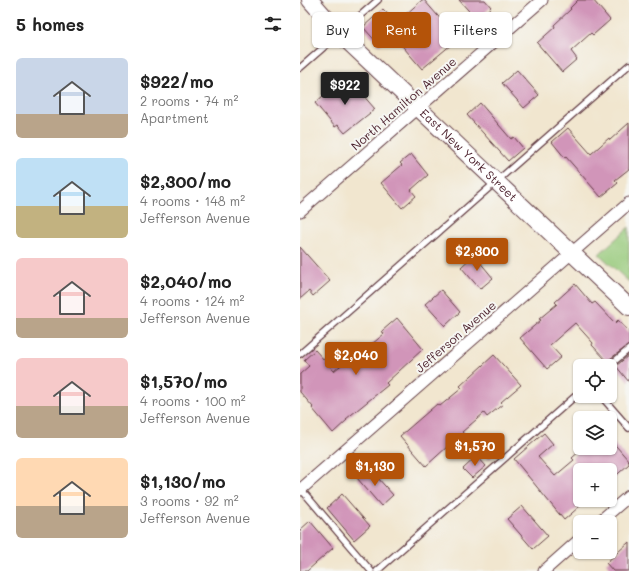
<!DOCTYPE html>
<html lang="en">
<head>
<meta charset="utf-8">
<style>
  :root { --surface:#fff; --page:#f6f6f6; --text:#222; --muted:#767676; --accent:#b45309 }
  body { margin:0; font-family:Mali,sans-serif; background:var(--page); color:var(--text); height:100vh; display:flex; flex-direction:column; font-size:15px; white-space:nowrap }
  * { box-sizing:border-box; margin:0 }
  p { font-size:13px; color:var(--muted) }
  .icon { flex:none; width:22px; height:22px; fill:none; stroke:currentColor; stroke-width:2; stroke-linecap:round; stroke-linejoin:round }
  .map { position:relative; flex:1; overflow:hidden }
  .side { display:flex; flex-direction:column; background:var(--surface); width:300px }
  .side>* { flex:none }
  .guide { position:absolute; left:12px; top:12px; width:257px; height:36px; display:flex; gap:8px }
  .tools { position:absolute; left:273px; top:359px; display:grid; gap:8px }
  .tools a { display:grid; place-items:center; width:44px; height:44px; border-radius:6px; background:var(--surface); box-shadow:0 1px 3px #0004; font-size:20px }
  .price { position:absolute; translate:-50% -34px; padding:0 9px; border-radius:4px; background:var(--accent); color:#fff; font-size:13px; line-height:26px; filter:drop-shadow(0 1px 2px #0008) }
  .price::after { content:''; position:absolute; left:50%; top:24px; width:12px; height:9px; margin-left:-6px; background:inherit; clip-path:polygon(0 0,100% 0,50% 100%) }
  .price.current { background:#222; color:#fff }
  ul { padding:0; list-style:none }
  li { display:flex; align-items:center; gap:12px; height:100px; padding:0 16px }
  li span { display:grid; place-items:center; flex:none; width:112px; height:80px; border-radius:6px; color:#555 }
  li>.icon { margin-inline-start:auto }
  span .icon { width:48px; height:48px; fill:#fffc; stroke-width:1 }
  li b { font-size:17px }
  h2 { display:flex; justify-content:space-between; align-items:center; height:48px; padding:0 16px; font-size:17px }
  .tag { padding:0 14px; border-radius:6px; background:var(--surface); box-shadow:0 1px 3px #0004; font-size:14px; line-height:36px }
  .tag.current { background:var(--accent); color:#fff }
  main { display:flex; flex:1; min-height:0 }
  .map>svg:first-child { display:block }
  .green { fill:#96c979; stroke:#707452 }
  .building { fill:#d195b9 }
  .lines { fill:none; stroke-linecap:round; stroke-linejoin:round }
  .service-casing { stroke:#633d44; stroke-width:8 }
  .minor-casing { stroke:#633d44; stroke-width:13 }
  .secondary-casing { stroke:#633d44; stroke-width:18 }
  .service { stroke:#fff; stroke-width:5.5 }
  .minor { stroke:#fff; stroke-width:11 }
  .secondary { stroke:#fff; stroke-width:16 }
  .labels { text-anchor:middle; stroke-width:4; stroke-linejoin:round; paint-order:stroke }
  .street-label { font-size:12px; fill:#4a1f2b; stroke:#f6f6f2 }
</style>
</head>
<body>
<main>
<section class="side">
<h2>5 homes<svg class="icon" aria-label="filters" viewBox="0 0 24 24"><path d="M4 7h16M4 17h16"/><circle cx="9" cy="7" r="2"/><circle cx="15" cy="17" r="2"/></svg></h2>
<ul>
<li><span style="background:linear-gradient(#c9d6e8 70%,#b9a48a 0)"><svg class="icon" aria-label="home" viewBox="0 0 24 24"><path d="M3 11l9-7 9 7M6 9v11h12V9"/></svg></span><div><b>$922/mo</b><p>2 rooms · 74 m²</p><p>Apartment</p></div></li>
<li><span style="background:linear-gradient(#bfe0f5 60%,#c2b280 0)"><svg class="icon" aria-label="home" viewBox="0 0 24 24"><path d="M3 11l9-7 9 7M6 9v11h12V9"/></svg></span><div><b>$2,300/mo</b><p>4 rooms · 148 m²</p><p>Jefferson Avenue</p></div></li>
<li><span style="background:linear-gradient(#f6c9c9 75%,#b9a48a 0)"><svg class="icon" aria-label="home" viewBox="0 0 24 24"><path d="M3 11l9-7 9 7M6 9v11h12V9"/></svg></span><div><b>$2,040/mo</b><p>4 rooms · 124 m²</p><p>Jefferson Avenue</p></div></li>
<li><span style="background:linear-gradient(#f6c9c9 60%,#b9a48a 0)"><svg class="icon" aria-label="home" viewBox="0 0 24 24"><path d="M3 11l9-7 9 7M6 9v11h12V9"/></svg></span><div><b>$1,570/mo</b><p>4 rooms · 100 m²</p><p>Jefferson Avenue</p></div></li>
<li><span style="background:linear-gradient(#ffd9b3 60%,#b9a48a 0)"><svg class="icon" aria-label="home" viewBox="0 0 24 24"><path d="M3 11l9-7 9 7M6 9v11h12V9"/></svg></span><div><b>$1,130/mo</b><p>3 rooms · 92 m²</p><p>Jefferson Avenue</p></div></li>
</ul>
</section>
<div class="map">
<svg width="329" height="571" viewBox="0 0 329 571">
  <rect width="100%" height="100%" fill="#f6f6f2"/>
  <filter id="ink" filterUnits="userSpaceOnUse"><feTurbulence type="fractalNoise" baseFrequency=".025" numOctaves="2"/><feDisplacementMap in="SourceGraphic" scale="8" xChannelSelector="R" yChannelSelector="G"/><feConvolveMatrix kernelMatrix="1 2 1 2 8 2 1 2 1" color-interpolation-filters="sRGB"/></filter>
  <filter id="wash" filterUnits="userSpaceOnUse"><feTurbulence type="fractalNoise" baseFrequency=".012" numOctaves="4" result="noise"/><feDisplacementMap in="SourceGraphic" scale="16" xChannelSelector="R" yChannelSelector="G"/><feGaussianBlur stdDeviation="0.9" result="paint"/><feColorMatrix in="noise" values="0 0 0 0 0 0 0 0 0 0 0 0 0 0 0 0 0 1.4 0 .05"/><feComposite in="paint" operator="in"/></filter>
  <g filter="url(#wash)">
    <rect width="100%" height="100%" fill="#f1e6cf"/>
    <polygon class="green" points="329,227 329,282 299,254"/>
    <g id="blocks">
      <g class="building">
        <polygon points="122,0 124,0 158,39 122,69 92,34 79,45 63,27 83,9 96,23"/>
        <polygon points="159,0 185,0 191,7 177,20"/>
        <polygon points="278,0 293,0 310,20 293,35 291,33 271,51 277,59 262,72 237,43 255,27 254,25 271,9 270,8"/>
        <polygon points="217,70 239,95 224,108 202,83"/>
        <polygon points="48,78 75,109 45,133 38,125 35,127 15,103 31,89 32,91"/>
        <polygon points="180,103 211,139 214,137 223,148 208,161 167,115"/>
        <polygon points="329,123 329,169 315,180 318,183 301,197 266,157 265,158 252,142 268,128 291,154 309,138 310,140"/>
        <polygon points="111,154 128,175 111,190 116,196 102,208 81,183 102,165 100,163"/>
        <polygon points="0,247 30,281 13,296 9,291 0,299"/>
        <polygon points="174,255 193,278 180,289 161,267"/>
        <polygon points="275,284 292,304 295,302 315,323 318,320 329,332 329,345 307,361 292,345 293,343 275,323 250,345 261,357 247,369 220,338 241,320 239,319 257,304 255,302"/>
        <polygon points="141,290 160,312 145,326 125,304"/>
        <polygon points="97,318 123,349 86,383 88,385 46,419 47,420 33,433 12,408 13,407 0,392 0,374 9,366 4,360 15,350 34,371 58,351 60,354 84,334 82,331"/>
        <polygon points="194,355 221,385 201,402 203,404 187,417 184,413 162,432 165,435 149,449 147,447 126,466 100,436 137,404 140,406 162,388 160,386"/>
        <polygon points="329,355 329,382 316,366"/>
        <polygon points="244,433 253,444 238,457 255,476 274,460 272,458 283,448 310,448 310,439 329,461 329,464 310,481 310,470 280,470 280,506 264,520 214,459"/>
        <polygon points="194,439 202,448 189,459 181,449"/>
        <polygon points="177,456 186,466 172,478 163,469"/>
        <polygon points="69,468 93,495 81,506 57,478"/>
        <polygon points="42,494 70,526 54,540 27,508"/>
        <polygon points="222,506 248,536 233,549 207,519"/>
        <polygon points="10,521 33,548 7,571 0,571 0,530"/>
        <polygon points="329,542 329,571 313,571 306,563"/>
      </g>
    </g>
  </g>
  <g filter="url(#ink)">
    <use href="#blocks" fill-opacity="0" stroke="#633d44" stroke-width="1"/>
    <g class="lines">
      <defs>
        <g id="service">
          <polyline points="0,68 78,0"/>
          <polyline points="0,354 329,65"/>
          <polyline points="309,366 329,349"/>
          <polyline points="301,396 329,428"/>
          <polyline points="0,488 71,571"/>
          <polyline points="77,571 280,392"/>
        </g>
        <g id="minor">
          <polyline points="0,211 242,0"/>
          <polyline points="0,490 329,203"/>
          <polyline points="299,522 329,496"/>
          <polyline points="244,571 280,539"/>
        </g>
        <g id="secondary">
          <path id="s1" d="M10 0 40 34 329 307"/>
        </g>
      </defs>
      <use href="#service" class="service-casing"/>
      <use href="#minor" class="minor-casing"/>
      <use href="#secondary" class="secondary-casing"/>
      <use href="#service" class="service"/>
      <use href="#minor" class="minor"/>
      <use href="#secondary" class="secondary"/>
    </g>
  </g>
  <g class="labels">
    <g class="street-label">
      <text transform="translate(104 104) rotate(-41)" y="4">North Hamilton Avenue</text>
      <text dy="4" stroke="none"><textPath href="#s1" startOffset="222">East New York Street</textPath></text>
      <text transform="translate(156 337) rotate(-41)" y="4">Jefferson Avenue</text>
    </g>
  </g>
</svg>
<div class="tools">
<a><svg class="icon" aria-label="locate" viewBox="0 0 24 24"><circle cx="12" cy="12" r="6"/><path d="M12 2v4M12 18v4M2 12h4M18 12h4"/></svg></a>
<a><svg class="icon" aria-label="layers" viewBox="0 0 24 24"><path d="M12 4l9 5-9 5-9-5zM3 14l9 5 9-5"/></svg></a>
<a>+</a>
<a>−</a>
</div>
<b class="price current" style="left:45px;top:106px">$922</b>
<b class="price" style="left:177px;top:272px">$2,300</b>
<b class="price" style="left:56px;top:376px">$2,040</b>
<b class="price" style="left:175px;top:467px">$1,570</b>
<b class="price" style="left:75px;top:487px">$1,130</b>
<div class="guide">
<a class="tag">Buy</a>
<a class="tag current">Rent</a>
<a class="tag">Filters</a>
</div>
</div>
</main>
</body>
</html>
